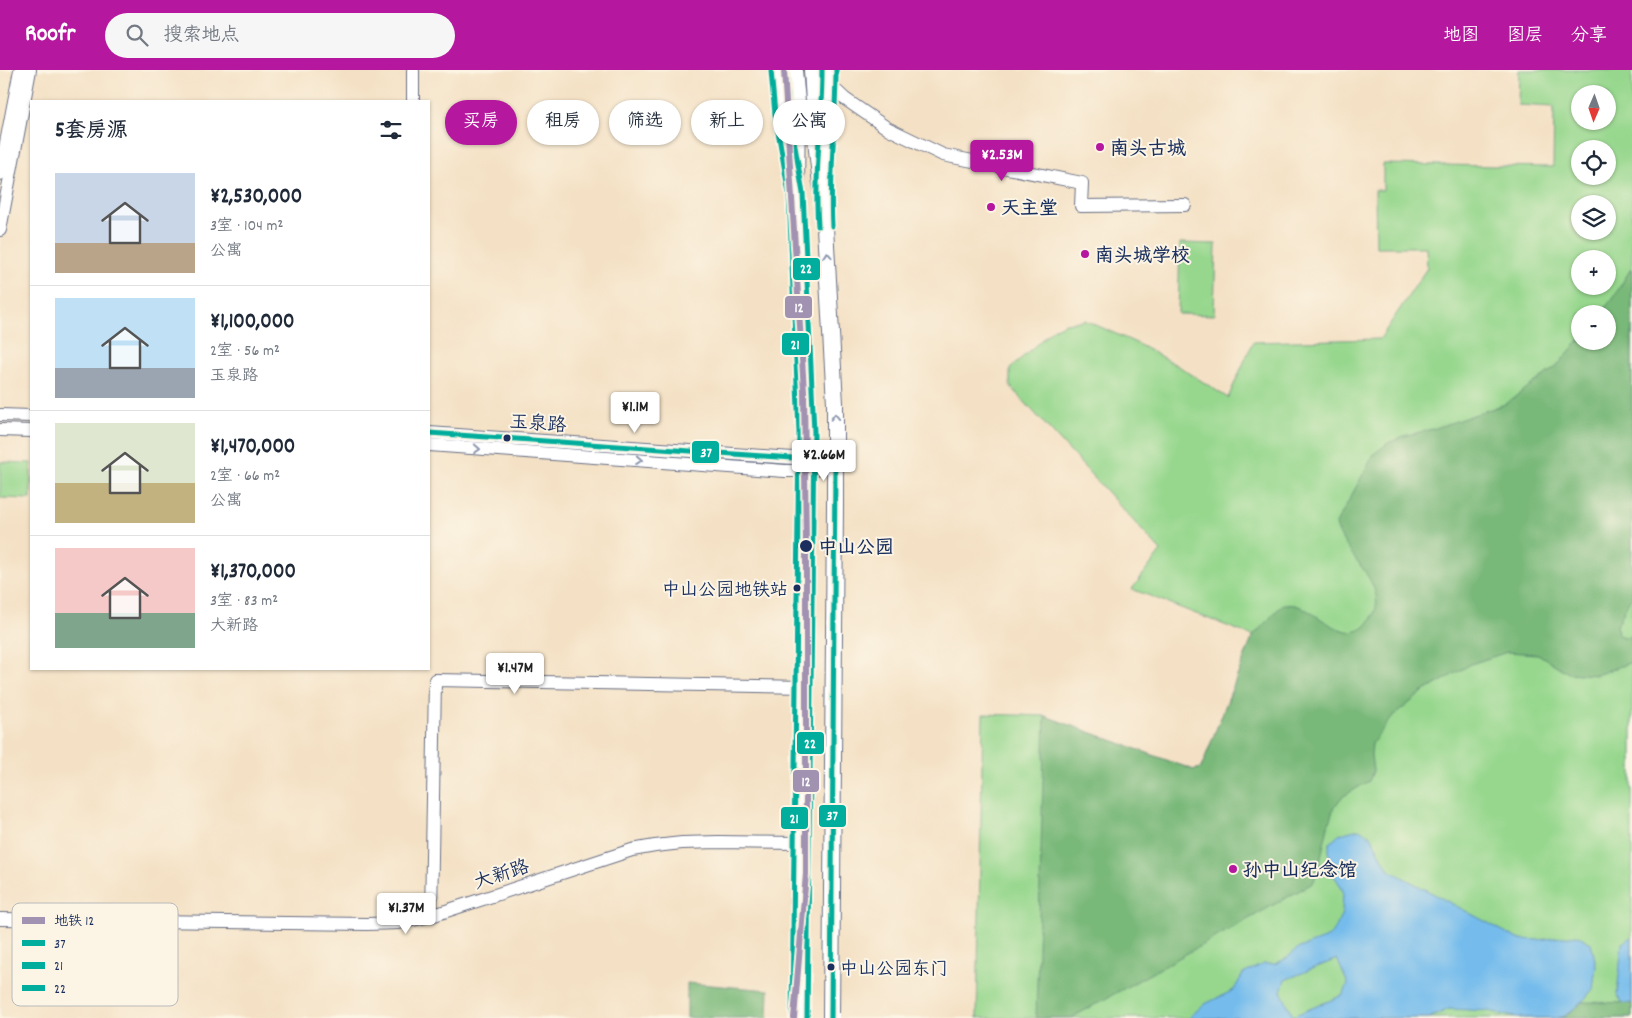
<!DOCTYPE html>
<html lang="zh">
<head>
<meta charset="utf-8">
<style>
  :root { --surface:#fff; --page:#f6f6f7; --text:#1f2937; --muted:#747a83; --line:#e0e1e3; --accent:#b5179e }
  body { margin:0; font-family:Dekko,"LXGW WenKai TC",sans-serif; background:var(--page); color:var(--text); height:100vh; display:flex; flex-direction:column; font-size:19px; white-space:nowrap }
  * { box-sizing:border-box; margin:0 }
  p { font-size:16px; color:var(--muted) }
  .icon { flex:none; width:28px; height:28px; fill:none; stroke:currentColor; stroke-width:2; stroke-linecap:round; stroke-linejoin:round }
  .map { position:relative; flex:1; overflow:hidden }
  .sheet { position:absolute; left:30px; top:30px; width:400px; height:570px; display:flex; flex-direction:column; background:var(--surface); border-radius:0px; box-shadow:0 1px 4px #0004 }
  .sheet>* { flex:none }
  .banner { position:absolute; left:445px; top:30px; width:475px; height:45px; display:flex; gap:10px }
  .needle { width:32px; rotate:182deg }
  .tools { position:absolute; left:1571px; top:15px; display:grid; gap:10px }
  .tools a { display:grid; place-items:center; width:45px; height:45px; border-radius:50%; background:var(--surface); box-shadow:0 1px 4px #0004; font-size:25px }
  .price { position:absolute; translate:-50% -42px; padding:0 11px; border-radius:5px; background:#fff; color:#222; font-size:16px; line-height:32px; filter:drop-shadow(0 1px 2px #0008) }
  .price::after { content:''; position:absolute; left:50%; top:30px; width:15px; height:11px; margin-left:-8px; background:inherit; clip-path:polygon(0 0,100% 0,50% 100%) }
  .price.current { background:var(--accent); color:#fff }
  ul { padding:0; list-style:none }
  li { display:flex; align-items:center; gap:15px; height:125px; padding:0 25px }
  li+li { border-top:1px solid var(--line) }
  li span { display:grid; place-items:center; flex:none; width:140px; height:100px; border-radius:0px; color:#555 }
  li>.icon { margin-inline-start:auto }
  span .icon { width:60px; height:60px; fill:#fffc; stroke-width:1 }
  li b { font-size:21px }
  h2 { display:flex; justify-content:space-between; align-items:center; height:60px; padding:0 25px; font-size:21px }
  .tag { padding:0 18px; border-radius:22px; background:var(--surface); box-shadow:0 1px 4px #0004; font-size:18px; line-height:45px }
  .tag.current { background:var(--accent); color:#fff }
  header { display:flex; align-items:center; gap:30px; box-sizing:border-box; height:70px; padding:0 25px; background:var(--accent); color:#fff }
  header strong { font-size:24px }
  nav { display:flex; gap:28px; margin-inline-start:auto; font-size:18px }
  .search { width:350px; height:45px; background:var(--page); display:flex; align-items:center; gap:12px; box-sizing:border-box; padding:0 18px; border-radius:28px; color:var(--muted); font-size:19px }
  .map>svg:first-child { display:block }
  .green { fill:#96d78d; stroke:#588376; fill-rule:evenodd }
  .forest { fill:#78b878; stroke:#4a746b }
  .water { fill:#74bcec; stroke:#4876a5; fill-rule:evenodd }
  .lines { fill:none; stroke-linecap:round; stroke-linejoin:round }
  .minor-casing { stroke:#676d82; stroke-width:14 }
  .major-casing { stroke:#676d82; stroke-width:18 }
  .minor { stroke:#fff; stroke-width:12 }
  .major { stroke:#fff; stroke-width:16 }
  .bus-1-casing { stroke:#fcf5e5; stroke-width:9 }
  .bus-2-casing { stroke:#fcf5e5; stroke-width:9 }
  .bus-3-casing { stroke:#fcf5e5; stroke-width:9 }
  .bus-1 { stroke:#01ad9c; stroke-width:5 }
  .bus-2 { stroke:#01ad9c; stroke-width:5 }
  .bus-3 { stroke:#01ad9c; stroke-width:5 }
  .metro-1-casing { stroke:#fcf5e5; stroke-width:10 }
  .metro-1 { stroke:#a192b2; stroke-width:6 }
  .oneway { stroke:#8d97ae }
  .poi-dot { fill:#b5179e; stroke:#fcf5e5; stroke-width:2 }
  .bus-dot { fill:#1b2f5e; stroke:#fcf5e5; stroke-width:2 }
  .labels { text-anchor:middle; stroke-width:4; stroke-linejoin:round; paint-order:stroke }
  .bus-label { font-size:18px; fill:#1b2f5e; stroke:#fcf5e5; text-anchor:end }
  .poi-label { font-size:19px; font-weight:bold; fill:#1b2f5e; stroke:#fcf5e5; text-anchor:start }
  .street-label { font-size:19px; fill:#1b2f5e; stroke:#fcf5e5 }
  .stop-label { font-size:19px; font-weight:bold; fill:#1b2f5e; stroke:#fcf5e5; text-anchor:start }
  .key { fill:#fcf5e5; stroke:#b8babc; stroke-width:1 }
  .key-label { font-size:14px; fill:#1b2f5e }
  .line-badge { stroke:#fcf5e5; stroke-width:2 }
  .badge-label { font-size:14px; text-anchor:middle; font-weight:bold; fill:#fff }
</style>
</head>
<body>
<header>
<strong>Roofr</strong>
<div class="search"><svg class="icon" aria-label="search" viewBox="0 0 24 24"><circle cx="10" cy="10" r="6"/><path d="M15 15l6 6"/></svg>搜索地点</div>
<nav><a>地图</a><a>图层</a><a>分享</a></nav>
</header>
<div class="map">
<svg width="1632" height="948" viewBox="0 0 1632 948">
  <rect width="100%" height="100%" fill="#fcf5e5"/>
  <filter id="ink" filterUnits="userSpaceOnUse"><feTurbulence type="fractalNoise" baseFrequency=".02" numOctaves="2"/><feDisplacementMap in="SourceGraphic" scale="10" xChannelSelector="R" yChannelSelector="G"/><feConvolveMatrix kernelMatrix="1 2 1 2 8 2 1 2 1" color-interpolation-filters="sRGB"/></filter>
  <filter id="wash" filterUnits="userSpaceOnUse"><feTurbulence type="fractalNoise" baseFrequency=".0096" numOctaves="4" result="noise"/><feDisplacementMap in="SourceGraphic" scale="20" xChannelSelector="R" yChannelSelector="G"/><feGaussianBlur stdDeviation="1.12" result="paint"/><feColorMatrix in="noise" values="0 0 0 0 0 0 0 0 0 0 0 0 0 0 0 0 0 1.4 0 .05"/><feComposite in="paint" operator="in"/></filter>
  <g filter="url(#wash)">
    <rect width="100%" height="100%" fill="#f4e1c5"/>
    <g class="green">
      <path d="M1519 0H1632V948H977L983 644 1045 646 1194 700 1201 698 1253 566 1132 519 1161 481 1010 316V299L1053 259 1066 253 1085 250 1136 273 1180 297 1228 328 1253 272 1380 269 1427 198 1426 177H1376L1375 120H1383V94L1553 97 1554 37 1518 35ZM1580 24H1608V51H1580ZM1580 79H1608V106H1580ZM1580 134H1608V161H1580ZM1580 189H1608V216H1580ZM1580 244H1608V271H1580Z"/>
      <polygon points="1180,173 1216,174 1214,245 1178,244"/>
      <polygon points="0,392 31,393 31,429 0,428"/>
    </g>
    <g class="forest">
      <path d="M1632 197V529L1629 530 1617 556 1618 565 1626 567 1632 566V592L1596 605 1568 603 1538 584 1507 582 1471 594 1423 622 1391 648 1372 674 1371 685 1373 701 1369 711 1342 727 1334 737 1328 756 1318 801 1313 813 1071 948H1036L1045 646 1194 700 1201 698 1253 566 1283 534C1291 534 1298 535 1305 539 1324 549 1354 578 1371 549 1393 515 1342 485 1336 454L1374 384 1388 373 1404 366 1436 358 1505 334 1556 297 1580 269V271H1608V244H1600L1613 228Z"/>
      <polygon points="687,913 769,920 768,948 687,948"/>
      <polygon points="1582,932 1632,933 1632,948 1557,948 1565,946"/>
    </g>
    <g class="water">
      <path d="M1359 759 1371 766 1389 800 1518 869 1538 870 1577 865 1591 873 1596 895 1593 919 1582 932 1565 946 1557 948H1518L1489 941 1449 939 1429 948H1189L1203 935 1234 920 1243 904 1263 894H1275L1287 888 1297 879 1327 868 1335 860 1342 843 1343 821 1337 810 1329 799V774L1340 764ZM1337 889 1348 914 1343 925 1293 946 1281 921 1285 910Z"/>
      <polygon points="1632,867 1632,933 1623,933 1617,925 1622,873"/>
    </g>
  </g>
  <g filter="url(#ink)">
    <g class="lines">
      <defs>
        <g id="minor">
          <polyline points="778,0 782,43 791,99"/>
          <polyline points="830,15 845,29 887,58 943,85 1082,113 1081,136 1185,135"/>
          <polyline points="413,31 413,0"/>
          <polyline points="825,100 829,39 829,0"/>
          <polyline points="0,104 20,0"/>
          <polyline points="0,160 30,0"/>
          <polyline points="0,345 31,346"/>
          <polyline points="0,360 31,361"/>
          <polyline points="429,363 808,389 835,396"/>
          <polyline points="429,375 785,401 807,401 815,400"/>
          <polyline points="431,846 435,610 804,617"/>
          <polyline points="0,849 367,854 399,853 431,846 632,780 655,776 682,773 718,772 801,773"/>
        </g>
        <g id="major">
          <polyline points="794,0 797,32 796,123 802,227 808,389 799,948"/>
          <polyline points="812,0 817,80 824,140 835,333 835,435 831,948"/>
        </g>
      </defs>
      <use href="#minor" class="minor-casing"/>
      <use href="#major" class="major-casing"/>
      <use href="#minor" class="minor"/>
      <use href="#major" class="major"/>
      <defs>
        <polyline id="bus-1" points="429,363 808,389 835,396 831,948"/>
        <g id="bus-2">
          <polyline points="771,1 775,44 789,124 799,362 792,948"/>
          <path d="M832 156C829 104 836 52 836 0"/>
        </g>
        <g id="bus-3">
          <polyline points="786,0 789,42 803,123 814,362 807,948"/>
          <path d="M818 156C814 104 822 52 822 0"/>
        </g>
      </defs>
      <use href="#bus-1" class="bus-1-casing"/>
      <use href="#bus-2" class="bus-2-casing"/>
      <use href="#bus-3" class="bus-3-casing"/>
      <use href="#bus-1" class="bus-1"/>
      <use href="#bus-2" class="bus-2"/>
      <use href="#bus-3" class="bus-3"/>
      <defs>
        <polyline id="metro-1" points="784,0 804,321 806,477 806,804 794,948"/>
      </defs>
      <use href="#metro-1" class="metro-1-casing"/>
      <use href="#metro-1" class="metro-1"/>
    </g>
    <defs><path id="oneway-chevron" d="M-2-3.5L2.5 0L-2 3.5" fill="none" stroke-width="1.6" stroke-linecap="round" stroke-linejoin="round" transform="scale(1.25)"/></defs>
    <g class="oneway">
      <use href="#oneway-chevron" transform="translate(827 185) rotate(-94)"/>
      <use href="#oneway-chevron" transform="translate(835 347) rotate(-91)"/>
      <use href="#oneway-chevron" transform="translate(477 379) rotate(4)"/>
      <use href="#oneway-chevron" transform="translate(639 390) rotate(4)"/>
    </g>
  </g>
  <g class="poi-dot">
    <circle cx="1100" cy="77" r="5"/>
    <circle cx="991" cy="137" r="5"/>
    <circle cx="1085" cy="184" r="5"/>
    <circle cx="1233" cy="799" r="5"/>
  </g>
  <g class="bus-dot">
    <circle cx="507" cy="368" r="4.5"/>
    <circle cx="806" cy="476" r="7"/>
    <circle cx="797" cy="518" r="4.5"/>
    <circle cx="831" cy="897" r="4.5"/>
  </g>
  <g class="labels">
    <g class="bus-label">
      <text x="788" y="525">中山公园地铁站</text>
      <text x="840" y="904" text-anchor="start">中山公园东门</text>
    </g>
    <g class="poi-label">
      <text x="1110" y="84">南头古城</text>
      <text x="1001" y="144">天主堂</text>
      <text x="1095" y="191">南头城学校</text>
      <text x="1243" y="806">孙中山纪念馆</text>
    </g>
    <g class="street-label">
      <text transform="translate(538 352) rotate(4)" y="7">玉泉路</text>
      <text transform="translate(501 803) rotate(-18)" y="7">大新路</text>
    </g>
    <g class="stop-label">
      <text x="818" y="483">中山公园</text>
    </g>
  </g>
  <rect x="12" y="833" width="166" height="103" rx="8" class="key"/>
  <rect x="22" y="847" width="23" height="7" fill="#a192b2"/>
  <rect x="22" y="870" width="23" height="6" fill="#01ad9c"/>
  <rect x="22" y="892" width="23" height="7" fill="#01ad9c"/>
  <rect x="22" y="915" width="23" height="6" fill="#01ad9c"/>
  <g class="key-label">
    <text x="54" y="855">地铁 12</text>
    <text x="54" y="878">37</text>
    <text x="54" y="900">21</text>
    <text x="54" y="923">22</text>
  </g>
  <g class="line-badge">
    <rect x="792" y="187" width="29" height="24" rx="5" fill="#01ad9c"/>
    <rect x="784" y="225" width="29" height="24" rx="5" fill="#a192b2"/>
    <rect x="781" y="262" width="29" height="24" rx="5" fill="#01ad9c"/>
    <rect x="691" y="370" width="29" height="24" rx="5" fill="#01ad9c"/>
    <rect x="796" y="661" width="29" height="24" rx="5" fill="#01ad9c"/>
    <rect x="792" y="699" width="28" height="24" rx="5" fill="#a192b2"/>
    <rect x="818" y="734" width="29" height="24" rx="5" fill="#01ad9c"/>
    <rect x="780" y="736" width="29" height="24" rx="5" fill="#01ad9c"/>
  </g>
  <g class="badge-label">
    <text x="806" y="203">22</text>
    <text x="799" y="242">12</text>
    <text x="795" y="279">21</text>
    <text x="706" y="387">37</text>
    <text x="810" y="678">22</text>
    <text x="806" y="716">12</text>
    <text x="832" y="750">37</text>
    <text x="794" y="753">21</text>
  </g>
</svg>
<div class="tools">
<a><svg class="needle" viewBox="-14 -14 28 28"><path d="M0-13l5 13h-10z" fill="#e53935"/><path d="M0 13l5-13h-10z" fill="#747a83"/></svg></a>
<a><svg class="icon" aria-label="locate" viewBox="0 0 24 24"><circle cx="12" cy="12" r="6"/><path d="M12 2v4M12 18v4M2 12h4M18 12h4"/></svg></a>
<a><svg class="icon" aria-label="layers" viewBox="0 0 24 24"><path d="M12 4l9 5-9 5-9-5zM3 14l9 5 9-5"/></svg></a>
<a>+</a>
<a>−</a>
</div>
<b class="price current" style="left:1002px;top:112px">¥2.53M</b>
<b class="price" style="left:635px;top:364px">¥1.1M</b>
<b class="price" style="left:824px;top:412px">¥2.66M</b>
<b class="price" style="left:515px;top:625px">¥1.47M</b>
<b class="price" style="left:406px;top:865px">¥1.37M</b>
<div class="banner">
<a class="tag current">买房</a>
<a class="tag">租房</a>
<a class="tag">筛选</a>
<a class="tag">新上</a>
<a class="tag">公寓</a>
</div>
<section class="sheet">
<h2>5套房源<svg class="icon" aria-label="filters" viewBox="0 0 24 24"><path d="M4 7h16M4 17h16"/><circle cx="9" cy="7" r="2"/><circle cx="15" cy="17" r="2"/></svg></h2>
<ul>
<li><span style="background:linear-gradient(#c9d6e8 70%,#b9a48a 0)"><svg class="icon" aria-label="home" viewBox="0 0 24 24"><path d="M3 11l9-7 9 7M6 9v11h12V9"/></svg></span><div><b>¥2,530,000</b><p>3室 · 104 m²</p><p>公寓</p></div></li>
<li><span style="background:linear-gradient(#bfe0f5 70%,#9aa5b1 0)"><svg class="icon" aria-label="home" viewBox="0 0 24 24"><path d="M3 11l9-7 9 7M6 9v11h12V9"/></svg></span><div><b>¥1,100,000</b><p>2室 · 56 m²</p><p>玉泉路</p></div></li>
<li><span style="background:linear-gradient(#dfe7d0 60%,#c2b280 0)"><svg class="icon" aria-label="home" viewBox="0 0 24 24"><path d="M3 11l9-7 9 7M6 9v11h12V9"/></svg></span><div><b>¥1,470,000</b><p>2室 · 66 m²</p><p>公寓</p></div></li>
<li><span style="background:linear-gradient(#f6c9c9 65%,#7fa58c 0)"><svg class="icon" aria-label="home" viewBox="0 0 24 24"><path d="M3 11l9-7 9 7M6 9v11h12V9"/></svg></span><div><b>¥1,370,000</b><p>3室 · 83 m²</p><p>大新路</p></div></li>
</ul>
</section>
</div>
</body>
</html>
